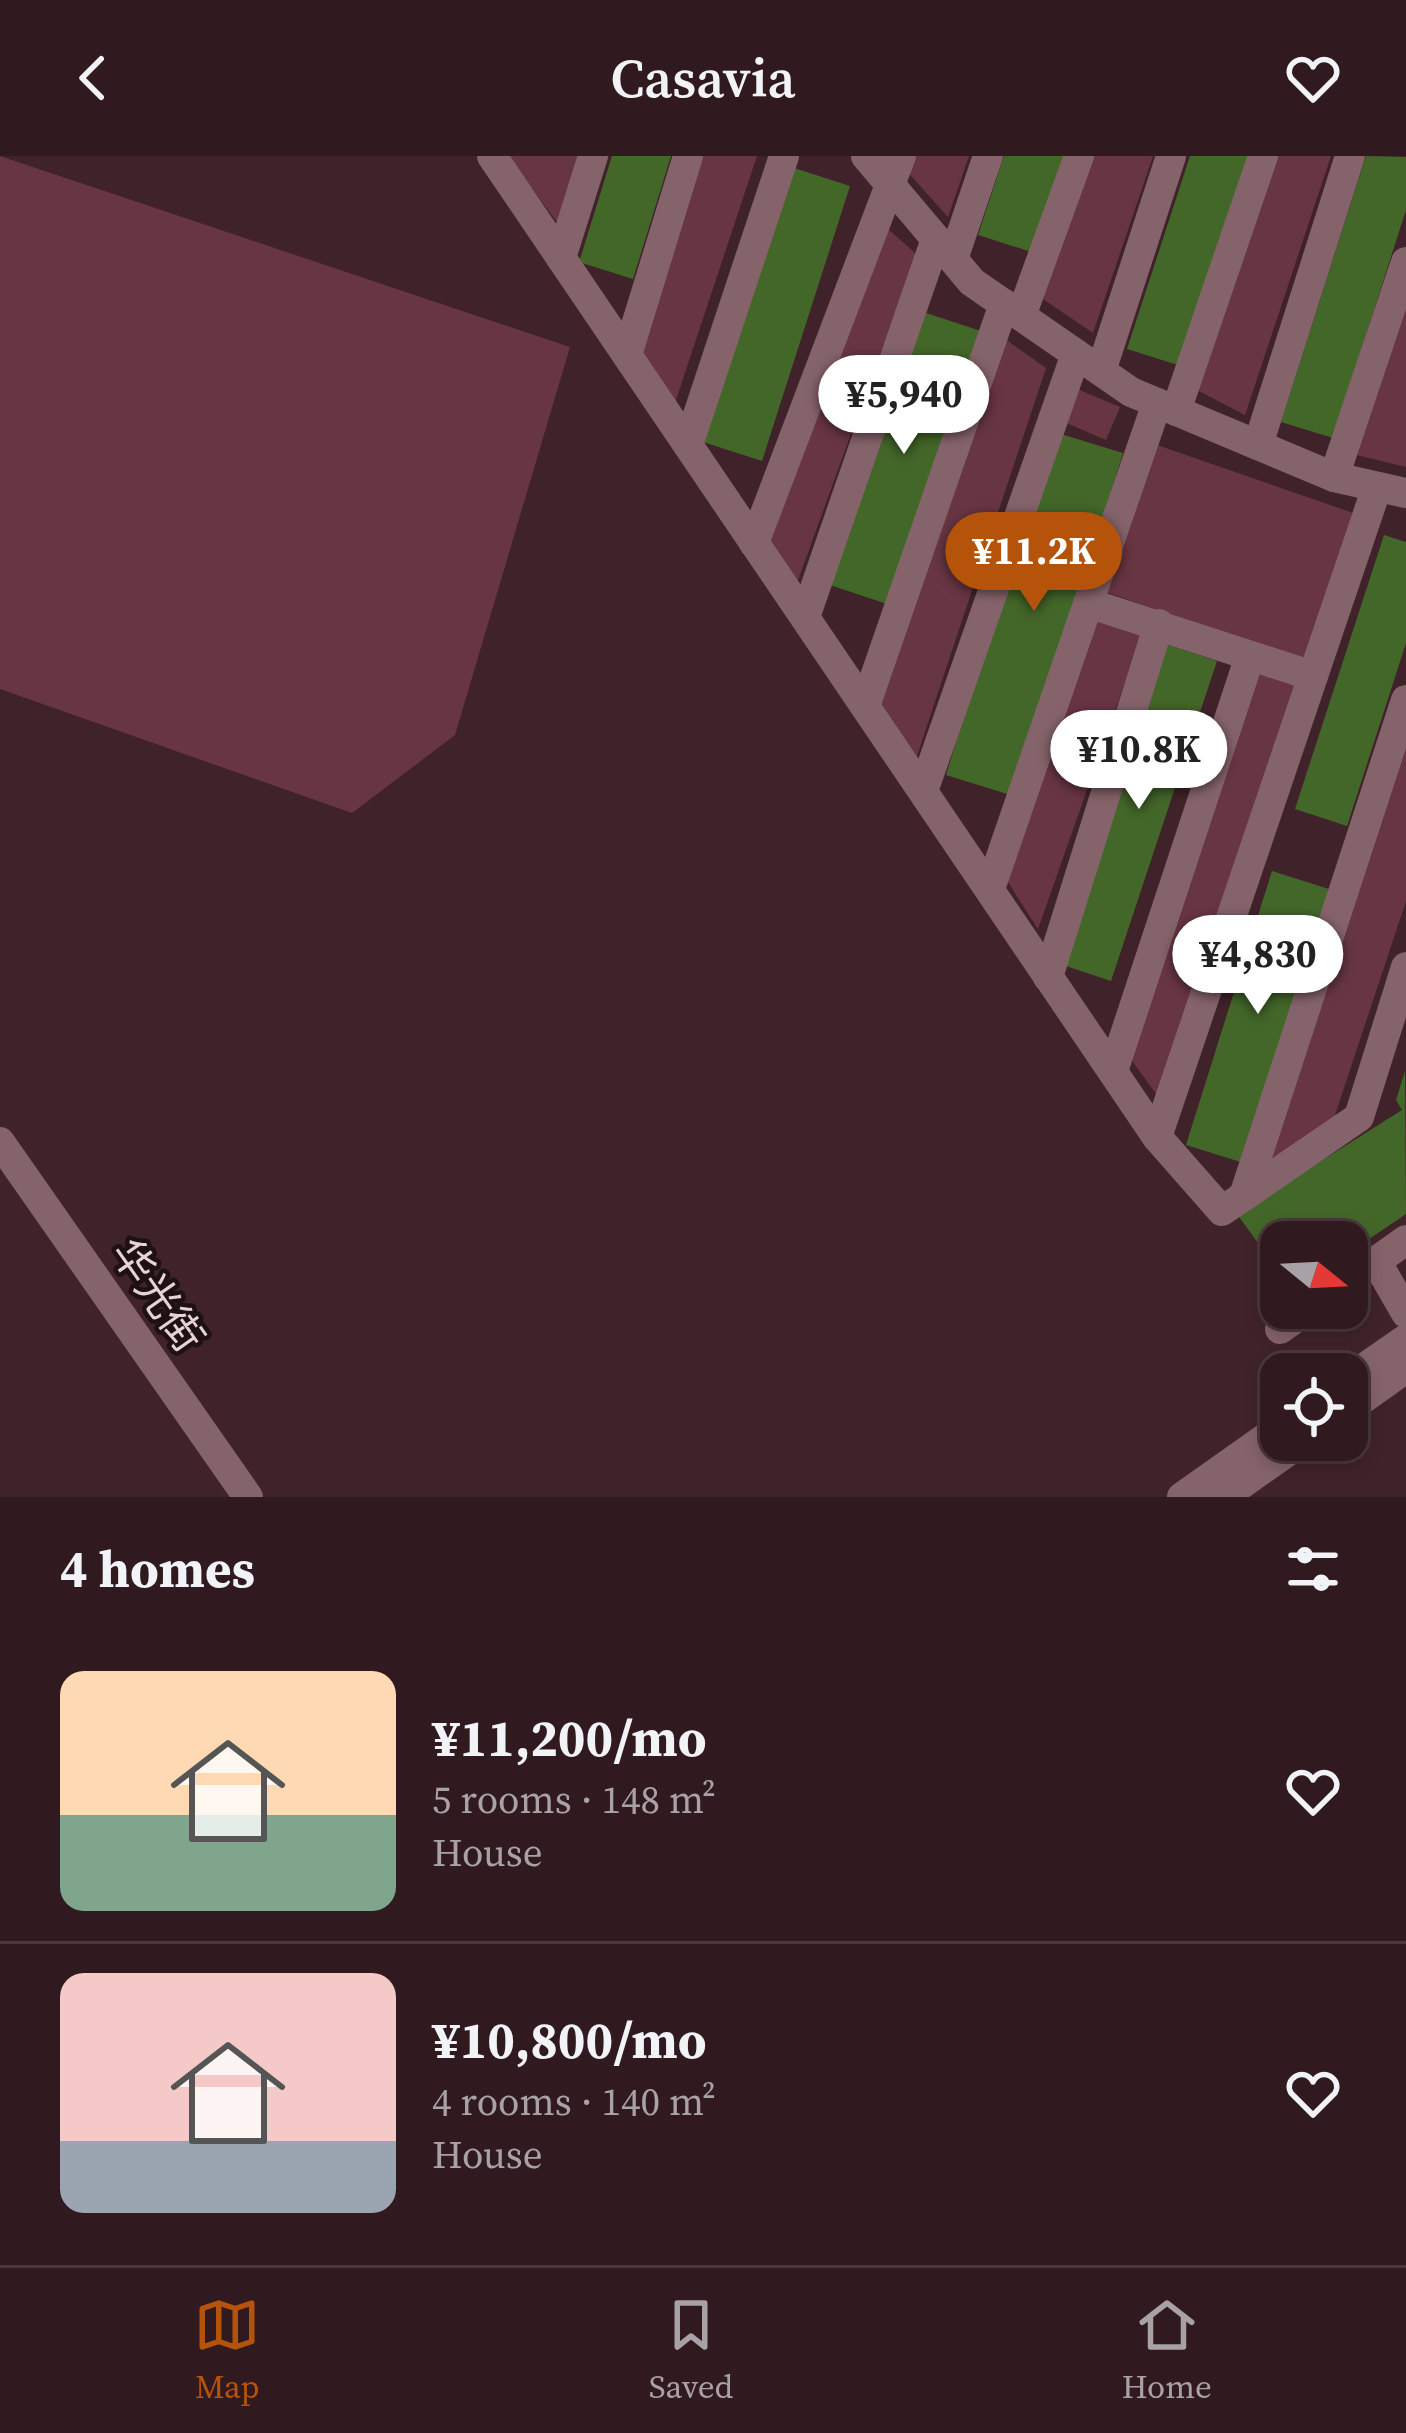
<!DOCTYPE html>
<html lang="en">
<head>
<meta charset="utf-8">
<style>
  :root { --surface:#301a20; --page:#382329; --text:#f1f3f6; --muted:#a8a1a5; --line:#4b383e; --accent:#b45309 }
  body { margin:0; font-family:"Source Serif 4","Noto Sans SC",serif; background:var(--page); color:var(--text); height:100vh; display:flex; flex-direction:column; font-size:45px; white-space:nowrap }
  * { box-sizing:border-box; margin:0 }
  p { font-size:39px; color:var(--muted) }
  .icon { flex:none; width:66px; height:66px; fill:none; stroke:currentColor; stroke-width:2; stroke-linecap:round; stroke-linejoin:round }
  .map { position:relative; height:1341px; overflow:hidden }
  .drawer { display:flex; flex-direction:column; background:var(--surface); flex:1 }
  .drawer>* { flex:none }
  .needle { width:78px; rotate:108deg }
  .tools { position:absolute; left:1260px; top:1065px; display:grid; gap:24px }
  .tools a { display:grid; place-items:center; width:108px; height:108px; border-radius:24px; background:var(--surface); box-shadow:0 6px 18px #0003,0 0 0 3px var(--line); font-size:60px }
  .price { position:absolute; translate:-50% -102px; padding:0 27px; border-radius:42px; background:#fff; color:#222; font-size:39px; line-height:78px; filter:drop-shadow(0 3px 6px #0008) }
  .price::after { content:''; position:absolute; left:50%; top:72px; width:36px; height:27px; margin-left:-18px; background:inherit; clip-path:polygon(0 0,100% 0,50% 100%) }
  .price.current { background:var(--accent); color:#fff }
  ul { padding:0; list-style:none }
  li { display:flex; align-items:center; gap:36px; height:300px; padding:0 60px }
  li+li { border-top:3px solid var(--line) }
  li span { display:grid; place-items:center; flex:none; width:336px; height:240px; border-radius:24px; color:#555 }
  li>.icon { margin-inline-start:auto }
  span .icon { width:144px; height:144px; fill:#fffc; stroke-width:1 }
  li b { font-size:51px }
  h2 { display:flex; justify-content:space-between; align-items:center; height:144px; padding:0 60px; font-size:51px }
  header { display:flex; justify-content:space-between; align-items:center; height:156px; padding:0 60px; background:var(--surface); font-size:54px; font-weight:600 }
  .dock { display:flex; justify-content:space-around; align-items:center; height:168px; border-top:3px solid var(--line); background:var(--surface); font-size:33px; color:var(--muted) }
  .dock a { display:grid; justify-items:center; gap:6px }
  .dock .current { color:var(--accent) }
  .map>svg:first-child { display:block }
  .green { fill:#683543 }
  .building { fill:#436629 }
  .lines { fill:none; stroke-linecap:round; stroke-linejoin:round }
  .minor { stroke:#85636a; stroke-width:30 }
  .labels { text-anchor:middle; stroke-width:9; stroke-linejoin:round; paint-order:stroke }
  .street-label { font-size:42px; fill:#e7d2d6; stroke:#1e1114 }
</style>
</head>
<body>
<header><svg class="icon" aria-label="back" viewBox="0 0 24 24"><path d="M15 5l-7 7 7 7"/></svg>Casavia<svg class="icon" aria-label="heart" viewBox="0 0 24 24"><path d="M12 20l-8-8c-3-5 5-10 8-4 3-6 11-1 8 4z"/></svg></header>
<div class="map">
<svg width="1406" height="1341" viewBox="0 0 1406 1341">
  <rect width="100%" height="100%" fill="#40232a"/>
  <g class="green">
    <polygon points="0,0 570,191 455,579 352,657 0,533"/>
    <polygon points="508,0 581,0 559,69"/>
    <polygon points="697,0 757,0 675,247 640,193"/>
    <polygon points="909,0 969,0 948,61 904,12"/>
    <polygon points="1089,0 1153,0 1093,177 1040,141"/>
    <polygon points="1271,0 1331,0 1245,259 1195,233"/>
    <polygon points="886,71 916,98 797,427 769,382"/>
    <polygon points="1406,133 1406,311 1352,298"/>
    <polygon points="1005,183 1046,212 917,600 879,544"/>
    <polygon points="1077,233 1120,251 1106,284 1064,266"/>
    <polygon points="1157,289 1359,359 1309,506 1106,436"/>
    <polygon points="1097,458 1143,475 1038,773 1004,720"/>
    <polygon points="1257,515 1301,531 1159,942 1125,895"/>
    <polygon points="1406,574 1406,745 1332,968 1263,1014"/>
  </g>
  <g class="building">
    <polygon points="612,0 671,0 633,123 579,106"/>
    <polygon points="1004,0 1066,0 1035,97 978,79"/>
    <polygon points="1190,0 1252,0 1184,211 1127,193"/>
    <polygon points="1366,0 1406,1 1406,54 1333,282 1281,266"/>
    <polygon points="791,11 850,30 762,305 703,286"/>
    <polygon points="917,154 981,175 890,449 827,428"/>
    <polygon points="1051,275 1123,297 1017,641 946,619"/>
    <polygon points="1384,379 1406,386 1406,487 1347,670 1295,653"/>
    <polygon points="1166,488 1217,505 1111,825 1060,808"/>
    <polygon points="1272,715 1329,733 1244,1007 1186,989"/>
    <polygon points="1405,915 1406,1058 1347,1098 1347,1086 1281,1086 1281,1119 1237,1058 1402,954 1396,944"/>
  </g>
  <g class="lines">
    <g class="minor">
      <polyline points="492,0 1157,981"/>
      <polyline points="866,0 972,126 1131,236 1334,321 1406,337"/>
      <polyline points="561,102 593,0"/>
      <polyline points="953,103 988,0"/>
      <polyline points="1021,160 1079,0"/>
      <polyline points="627,199 688,0"/>
      <polyline points="1101,215 1171,0"/>
      <polyline points="1176,255 1263,0"/>
      <polyline points="688,289 784,0"/>
      <polyline points="1258,289 1350,0"/>
      <polyline points="1334,321 1406,106"/>
      <polyline points="1377,331 1157,981 1222,1055 1359,961 1406,811"/>
      <polyline points="754,387 901,0"/>
      <polyline points="1088,447 1313,520"/>
      <polyline points="805,461 936,83"/>
      <polyline points="865,550 1004,148"/>
      <polyline points="923,635 1076,198"/>
      <polyline points="990,733 1157,247"/>
      <polyline points="1048,821 1159,468"/>
      <polyline points="1114,912 1250,500"/>
      <polyline points="0,986 248,1341"/>
      <polyline points="1244,1040 1406,544"/>
      <polyline points="1376,1105 1406,1157"/>
      <polyline points="1347,1126 1406,1084"/>
      <polyline points="1280,1173 1310,1152"/>
      <polyline points="1347,1224 1406,1183"/>
      <polyline points="1347,1254 1406,1212"/>
      <polyline points="1182,1341 1281,1271"/>
      <polyline points="1223,1341 1304,1284"/>
    </g>
  </g>
  <g class="labels">
    <g class="street-label">
      <text transform="translate(158 1139) rotate(55)" y="15">华光街</text>
    </g>
  </g>
</svg>
<div class="tools">
<a><svg class="needle" viewBox="-14 -14 28 28"><path d="M0-13l5 13h-10z" fill="#e53935"/><path d="M0 13l5-13h-10z" fill="#a8a1a5"/></svg></a>
<a><svg class="icon" aria-label="locate" viewBox="0 0 24 24"><circle cx="12" cy="12" r="6"/><path d="M12 2v4M12 18v4M2 12h4M18 12h4"/></svg></a>
</div>
<b class="price" style="left:904px;top:301px">¥5,940</b>
<b class="price current" style="left:1034px;top:458px">¥11.2K</b>
<b class="price" style="left:1139px;top:656px">¥10.8K</b>
<b class="price" style="left:1258px;top:861px">¥4,830</b>
</div>
<section class="drawer">
<h2>4 homes<svg class="icon" aria-label="filters" viewBox="0 0 24 24"><path d="M4 7h16M4 17h16"/><circle cx="9" cy="7" r="2"/><circle cx="15" cy="17" r="2"/></svg></h2>
<ul>
<li><span style="background:linear-gradient(#ffd9b3 60%,#7fa58c 0)"><svg class="icon" aria-label="home" viewBox="0 0 24 24"><path d="M3 11l9-7 9 7M6 9v11h12V9"/></svg></span><div><b>¥11,200/mo</b><p>5 rooms · 148 m²</p><p>House</p></div><svg class="icon" aria-label="heart" viewBox="0 0 24 24"><path d="M12 20l-8-8c-3-5 5-10 8-4 3-6 11-1 8 4z"/></svg></li>
<li><span style="background:linear-gradient(#f6c9c9 70%,#9aa5b1 0)"><svg class="icon" aria-label="home" viewBox="0 0 24 24"><path d="M3 11l9-7 9 7M6 9v11h12V9"/></svg></span><div><b>¥10,800/mo</b><p>4 rooms · 140 m²</p><p>House</p></div><svg class="icon" aria-label="heart" viewBox="0 0 24 24"><path d="M12 20l-8-8c-3-5 5-10 8-4 3-6 11-1 8 4z"/></svg></li>
</ul>
</section>
<nav class="dock">
<a class="current"><svg class="icon" aria-label="map" viewBox="0 0 24 24"><path d="M3 6l6-2 6 2 6-2v14l-6 2-6-2-6 2zM9 4v14M15 6v14"/></svg>Map</a>
<a><svg class="icon" aria-label="saved" viewBox="0 0 24 24"><path d="M7 4h10v16l-5-4-5 4z"/></svg>Saved</a>
<a><svg class="icon" aria-label="home" viewBox="0 0 24 24"><path d="M3 11l9-7 9 7M6 9v11h12V9"/></svg>Home</a>
</nav>
</body>
</html>
